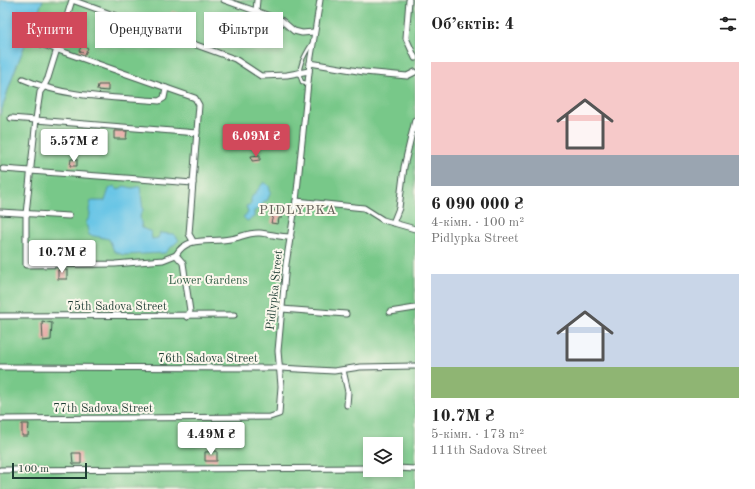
<!DOCTYPE html>
<html lang="uk">
<head>
<meta charset="utf-8">
<style>
  :root { --surface:#fff; --page:#f6f6f6; --text:#222; --muted:#767676; --accent:#d1495b }
  body { margin:0; font-family:"Old Standard TT",serif; background:var(--page); color:var(--text); height:100vh; display:flex; flex-direction:column; font-size:15px; white-space:nowrap }
  * { box-sizing:border-box; margin:0 }
  p { font-size:13px; color:var(--muted) }
  .icon { flex:none; width:22px; height:22px; fill:none; stroke:currentColor; stroke-width:2; stroke-linecap:round; stroke-linejoin:round }
  .map { position:relative; flex:1; overflow:hidden }
  .panel { display:flex; flex-direction:column; background:var(--surface); width:340px }
  .panel>* { flex:none }
  .hud { position:absolute; left:12px; top:12px; width:343px; height:36px; display:flex; gap:8px }
  .tools { position:absolute; left:363px; top:437px; display:grid; gap:8px }
  .tools a { display:grid; place-items:center; width:40px; height:40px; border-radius:0px; background:var(--surface); box-shadow:0 2px 6px #0003; font-size:20px }
  .scale { position:absolute; left:12px; bottom:10px; width:75px; box-sizing:border-box; padding-left:4px; border:2px solid #1f3d34; border-top:0; font-size:11px; line-height:14px; white-space:nowrap; color:#1f3d34; -webkit-text-stroke:3px #fbf7ec; paint-order:stroke }
  .price { position:absolute; translate:-50% -34px; padding:0 9px; border-radius:4px; background:#fff; color:#222; font-size:13px; line-height:26px; filter:drop-shadow(0 1px 2px #0008) }
  .price::after { content:''; position:absolute; left:50%; top:24px; width:12px; height:9px; margin-left:-6px; background:inherit; clip-path:polygon(0 0,100% 0,50% 100%) }
  .price.selected { background:var(--accent); color:#fff }
  ul { padding:0; list-style:none }
  li { display:grid; align-content:center; gap:8px; height:212px; padding:0 16px }
  li span { display:grid; place-items:center; height:124px; border-radius:0px; color:#555 }
  li>.icon { margin-inline-start:auto }
  span .icon { width:72px; height:72px; fill:#fffc; stroke-width:1 }
  li b { font-size:17px }
  h2 { display:flex; justify-content:space-between; align-items:center; height:48px; padding:0 16px; font-size:17px }
  .pill { padding:0 14px; border-radius:0px; background:var(--surface); box-shadow:0 2px 6px #0003; font-size:14px; line-height:36px }
  .pill.selected { background:var(--accent); color:#fff }
  main { display:flex; flex:1; min-height:0 }
  .map>svg:first-child { display:block }
  .green { fill:#78c889; stroke:#4c825e; fill-rule:evenodd }
  .water { fill:#68c5e6; stroke:#44818d }
  .building { fill:#e4a29e }
  .lines { fill:none; stroke-linecap:round; stroke-linejoin:round }
  .service-casing { stroke:#3f564b; stroke-width:4.5 }
  .minor-casing { stroke:#3f564b; stroke-width:7 }
  .service { stroke:#fff; stroke-width:2.5 }
  .minor { stroke:#fff; stroke-width:5 }
  .labels { text-anchor:middle; stroke-width:4; stroke-linejoin:round; paint-order:stroke }
  .park-label { font-size:12px; fill:#356049; stroke:#fbf7ec }
  .street-label { font-size:12px; fill:#1f3d34; stroke:#fbf7ec }
  .neighbourhood-label { font-size:13px; letter-spacing:1px; fill:#646059; stroke:#fbf7ec }
</style>
</head>
<body>
<main>
<div class="map">
<svg width="415" height="489" viewBox="0 0 415 489">
  <rect width="100%" height="100%" fill="#fbf7ec"/>
  <filter id="ink" filterUnits="userSpaceOnUse"><feTurbulence type="fractalNoise" baseFrequency=".025" numOctaves="2"/><feDisplacementMap in="SourceGraphic" scale="8" xChannelSelector="R" yChannelSelector="G"/><feConvolveMatrix kernelMatrix="1 2 1 2 8 2 1 2 1" color-interpolation-filters="sRGB"/></filter>
  <filter id="wash" filterUnits="userSpaceOnUse"><feTurbulence type="fractalNoise" baseFrequency=".012" numOctaves="4" result="noise"/><feDisplacementMap in="SourceGraphic" scale="16" xChannelSelector="R" yChannelSelector="G"/><feGaussianBlur stdDeviation="0.9" result="paint"/><feColorMatrix in="noise" values="0 0 0 0 0 0 0 0 0 0 0 0 0 0 0 0 0 1.4 0 .05"/><feComposite in="paint" operator="in"/></filter>
  <g filter="url(#wash)">
    <rect width="100%" height="100%" fill="#f3e7ce"/>
    <path class="green" d="M43 0H415V489H0V115L13 75ZM370 444H396V470H370Z"/>
    <g class="water">
      <polygon points="0,0 43,0 13,75 0,115"/>
      <polygon points="264,182 269,186 271,192 267,201 264,201 261,207 254,211 254,217 247,221 243,217 248,213 246,206 251,204 251,198"/>
      <polygon points="114,186 118,190 124,186 133,188 140,186 143,210 140,216 142,228 151,232 152,239 158,238 160,233 174,234 179,240 165,253 123,255 114,251 109,239 89,235 86,223 90,215 89,210 91,201 105,201 109,189"/>
    </g>
    <g id="blocks">
      <g class="building">
        <polygon points="172,11 182,15 179,23 169,19"/>
        <polygon points="82,45 88,48 85,54 79,51"/>
        <polygon points="98,85 108,85 108,91 97,90"/>
        <polygon points="114,131 127,131 126,139 114,139"/>
        <polygon points="260,155 260,160 252,161 251,156"/>
        <polygon points="71,159 77,159 77,166 70,166"/>
        <polygon points="271,210 283,212 282,218 279,218 278,224 271,223 273,216 270,215"/>
        <rect x="58" y="270" width="9" height="9"/>
        <polygon points="42,321 52,323 51,340 43,341"/>
        <polygon points="22,424 29,424 28,436 22,436"/>
        <polygon points="217,451 217,461 205,461 205,452"/>
        <polygon points="72,453 81,453 81,464 73,464"/>
      </g>
    </g>
  </g>
  <g filter="url(#ink)">
    <use href="#blocks" fill-opacity="0" stroke="#3f564b" stroke-width="1"/>
    <g class="lines">
      <defs>
        <path id="service" d="M307 83 302 82C295 70 305 54 312 43"/>
        <g id="minor">
          <polyline points="224,0 281,20 294,31 302,33 314,32"/>
          <polyline points="409,0 406,38 415,58"/>
          <polyline points="256,11 257,0"/>
          <polyline points="38,43 195,98 199,105 189,234 193,241"/>
          <polyline points="310,63 364,72 407,76 415,72"/>
          <path d="M23 79C65 98 114 97 159 101L164 98 166 88"/>
          <polyline points="11,118 197,133"/>
          <polyline points="3,169 193,183"/>
          <polyline points="296,201 364,208 383,220 415,229"/>
          <polyline points="0,212 69,216"/>
          <polyline points="393,223 399,208 404,167 415,120"/>
          <path d="M291 237C280 237 270 234 260 233 248 232 240 238 230 239 210 243 187 235 176 255L163 260 115 264 26 265V214L36 119 40 92 43 88 48 78 72 0 235 59 261 76 287 75 309 71"/>
          <polyline points="176,255 183,263 190,311 187,317"/>
          <polyline points="282,309 346,314"/>
          <polyline points="390,312 415,308"/>
          <polyline points="0,316 234,315"/>
          <polyline points="0,367 280,368 334,371 360,367 415,366"/>
          <polyline points="343,370 348,392 347,405"/>
          <polyline points="0,419 270,417 279,414 281,386 278,351 286,264 296,201 310,63 320,0"/>
          <polyline points="396,468 415,469"/>
          <polyline points="0,470 370,468"/>
        </g>
      </defs>
      <use href="#service" class="service-casing"/>
      <use href="#minor" class="minor-casing"/>
      <use href="#service" class="service"/>
      <use href="#minor" class="minor"/>
    </g>
  </g>
  <g class="labels">
    <g class="park-label">
      <text x="208" y="284">Lower Gardens</text>
    </g>
    <g class="street-label">
      <text transform="translate(274 290) rotate(-84)" y="4">Pidlypka Street</text>
      <text x="117" y="310">75th Sadova Street</text>
      <text x="208" y="362">76th Sadova Street</text>
      <text x="103" y="412">77th Sadova Street</text>
    </g>
    <g class="neighbourhood-label">
      <text x="298" y="214">PIDLYPKA</text>
    </g>
  </g>
</svg>
<div class="tools">
<a><svg class="icon" aria-label="layers" viewBox="0 0 24 24"><path d="M12 4l9 5-9 5-9-5zM3 14l9 5 9-5"/></svg></a>
</div>
<div class="scale">100 m</div>
<b class="price selected" style="left:256px;top:158px">6.09M ₴</b>
<b class="price" style="left:74px;top:163px">5.57M ₴</b>
<b class="price" style="left:62px;top:274px">10.7M ₴</b>
<b class="price" style="left:211px;top:456px">4.49M ₴</b>
<div class="hud">
<a class="pill selected">Купити</a>
<a class="pill">Орендувати</a>
<a class="pill">Фільтри</a>
</div>
</div>
<section class="panel">
<h2>Об’єктів: 4<svg class="icon" aria-label="filters" viewBox="0 0 24 24"><path d="M4 7h16M4 17h16"/><circle cx="9" cy="7" r="2"/><circle cx="15" cy="17" r="2"/></svg></h2>
<ul>
<li><span style="background:linear-gradient(#f6c9c9 75%,#9aa5b1 0)"><svg class="icon" aria-label="home" viewBox="0 0 24 24"><path d="M3 11l9-7 9 7M6 9v11h12V9"/></svg></span><div><b>6 090 000 ₴</b><p>4-кімн. · 100 m²</p><p>Pidlypka Street</p></div></li>
<li><span style="background:linear-gradient(#c9d6e8 75%,#8fb573 0)"><svg class="icon" aria-label="home" viewBox="0 0 24 24"><path d="M3 11l9-7 9 7M6 9v11h12V9"/></svg></span><div><b>10.7M ₴</b><p>5-кімн. · 173 m²</p><p>111th Sadova Street</p></div></li>
</ul>
</section>
</main>
</body>
</html>
